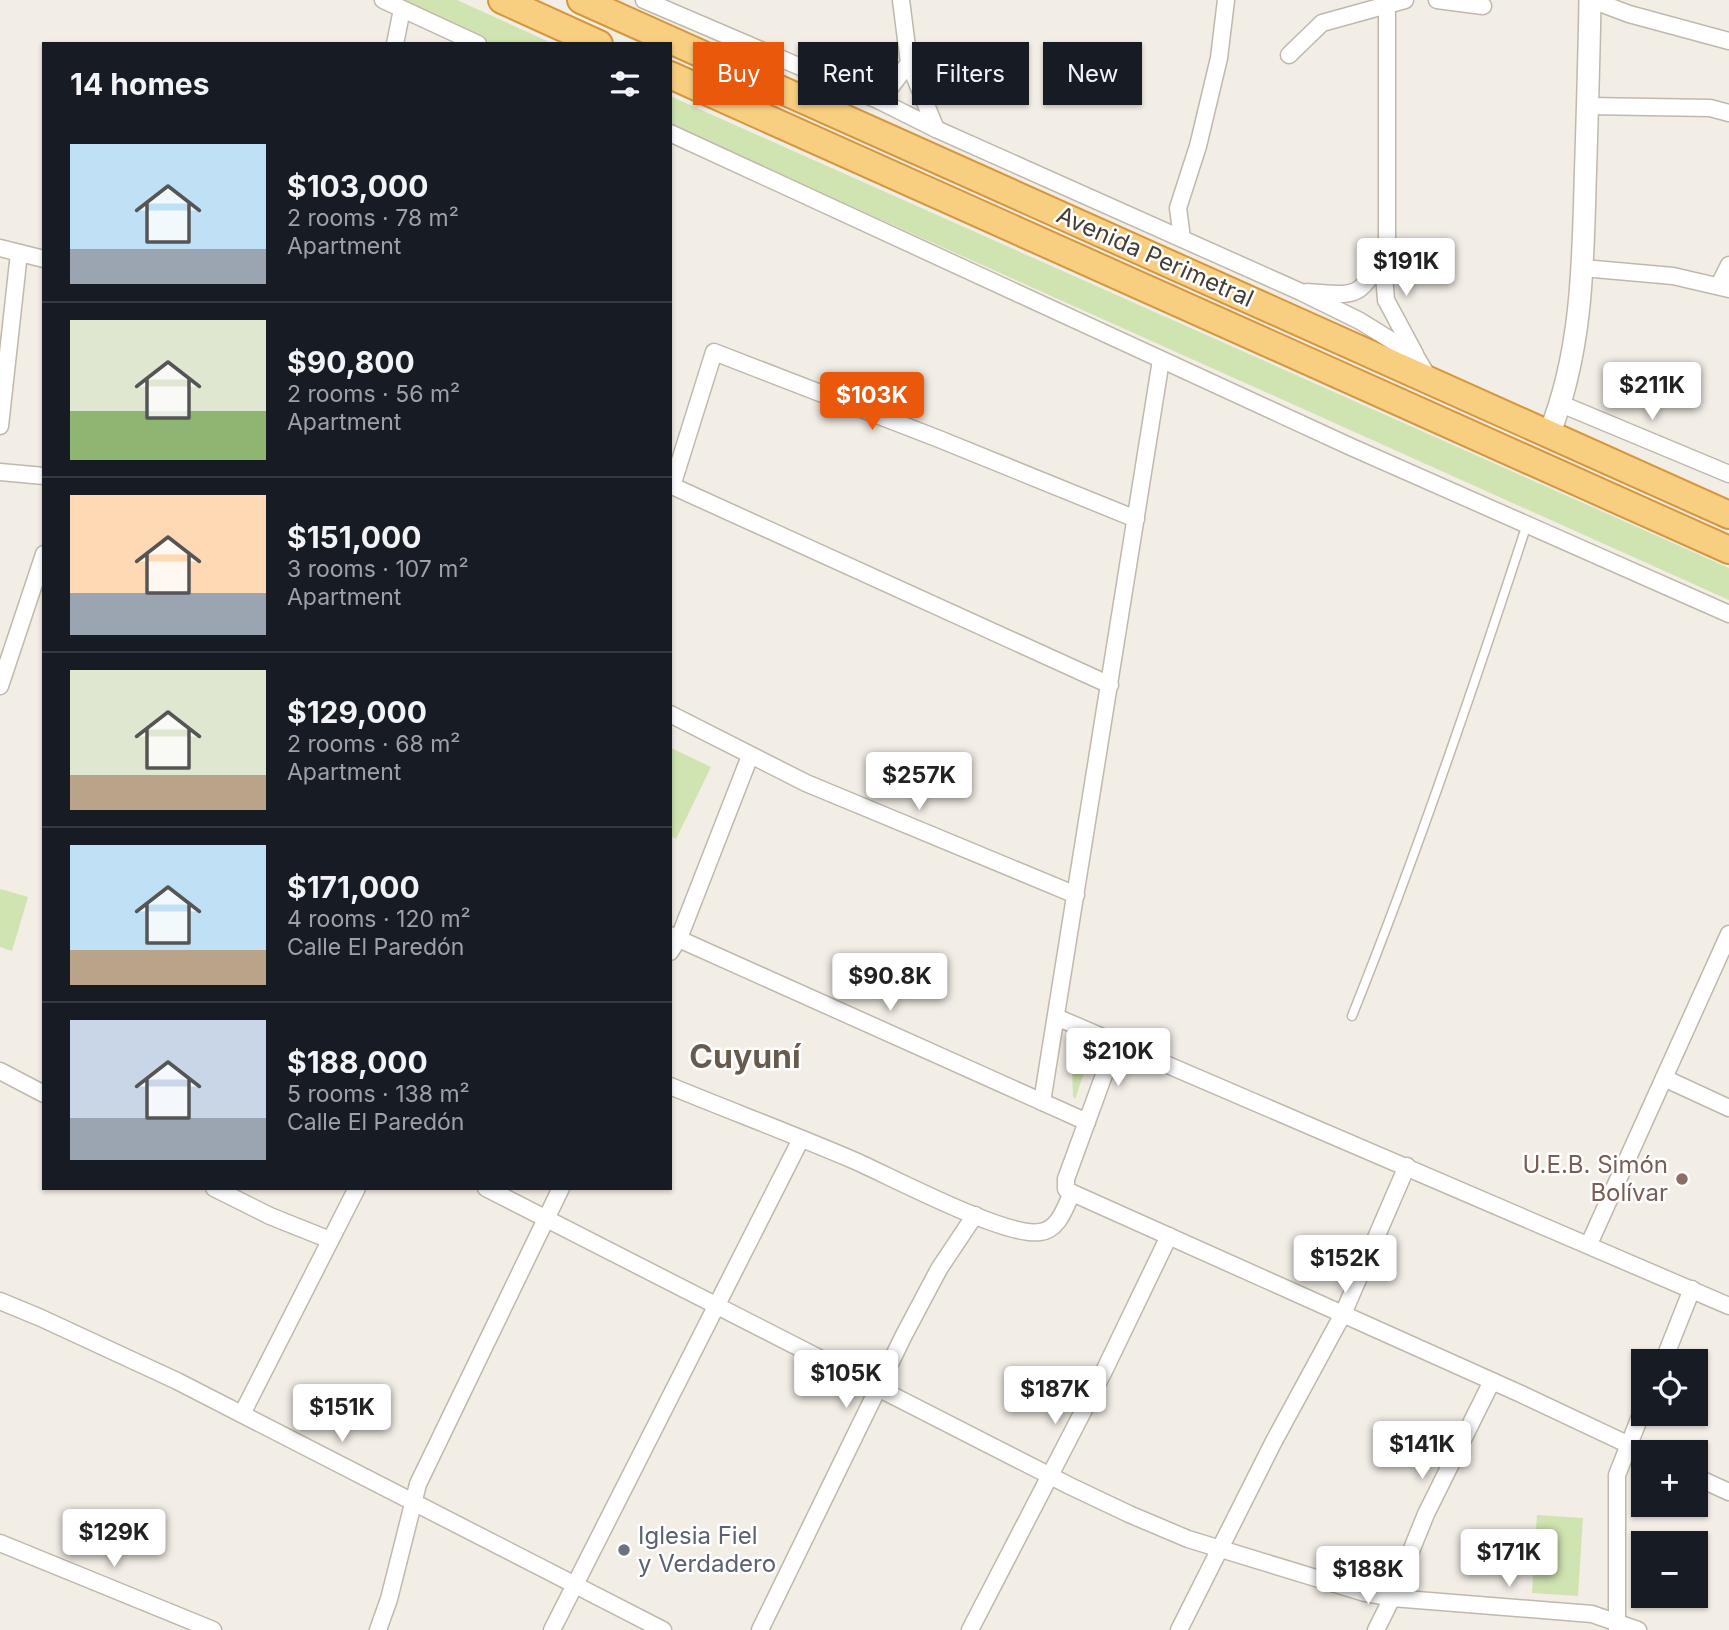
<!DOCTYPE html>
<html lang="en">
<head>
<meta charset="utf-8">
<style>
  :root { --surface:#171b24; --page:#242831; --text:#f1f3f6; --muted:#9ea1a6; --line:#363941; --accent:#ea580c }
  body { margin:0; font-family:Inter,sans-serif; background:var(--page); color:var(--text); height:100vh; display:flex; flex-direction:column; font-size:26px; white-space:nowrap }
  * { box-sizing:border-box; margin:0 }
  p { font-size:23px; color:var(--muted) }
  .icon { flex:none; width:38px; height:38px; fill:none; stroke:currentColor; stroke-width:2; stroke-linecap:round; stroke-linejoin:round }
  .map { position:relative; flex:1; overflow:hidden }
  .details { position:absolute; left:42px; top:42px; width:630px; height:1148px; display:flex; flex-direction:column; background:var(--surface); border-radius:0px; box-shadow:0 2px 5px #0004 }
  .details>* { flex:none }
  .top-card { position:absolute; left:693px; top:42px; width:665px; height:63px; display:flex; gap:14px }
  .buttons { position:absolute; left:1631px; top:1349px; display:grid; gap:14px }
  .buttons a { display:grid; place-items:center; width:77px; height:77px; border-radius:0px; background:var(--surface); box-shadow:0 2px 5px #0004; font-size:35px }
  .price { position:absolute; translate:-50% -60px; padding:0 16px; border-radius:7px; background:#fff; color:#222; font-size:23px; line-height:46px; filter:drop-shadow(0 2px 4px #0008) }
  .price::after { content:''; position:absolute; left:50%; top:42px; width:21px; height:16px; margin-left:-10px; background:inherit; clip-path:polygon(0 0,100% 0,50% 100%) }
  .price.selected { background:var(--accent); color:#fff }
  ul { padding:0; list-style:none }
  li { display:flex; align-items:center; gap:21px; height:175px; padding:0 28px }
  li+li { border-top:2px solid var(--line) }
  li span { display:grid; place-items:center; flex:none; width:196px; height:140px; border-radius:0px; color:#555 }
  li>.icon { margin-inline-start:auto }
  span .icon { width:84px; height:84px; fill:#fffc; stroke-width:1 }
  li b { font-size:30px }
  h2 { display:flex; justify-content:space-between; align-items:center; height:84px; padding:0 28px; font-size:30px }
  .pill { padding:0 24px; border-radius:0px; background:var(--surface); box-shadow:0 2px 5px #0004; font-size:24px; line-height:63px }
  .pill.selected { background:var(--accent); color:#fff }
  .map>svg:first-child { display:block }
  .green { fill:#cfe4b0 }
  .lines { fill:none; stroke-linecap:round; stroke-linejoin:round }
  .service-casing { stroke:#c0b8ab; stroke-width:11 }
  .minor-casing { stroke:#c0b8ab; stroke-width:19 }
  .tertiary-casing { stroke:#c0b8ab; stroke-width:24 }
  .trunk-casing { stroke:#d5963c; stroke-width:30 }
  .service { stroke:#fff; stroke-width:8 }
  .minor { stroke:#fff; stroke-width:16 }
  .tertiary { stroke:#fff; stroke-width:21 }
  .trunk { stroke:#f8ce81; stroke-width:26 }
  .education-dot { fill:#8d6e63; stroke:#fff; stroke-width:2.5 }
  .worship-dot { fill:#6b7280; stroke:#fff; stroke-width:2.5 }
  .labels { text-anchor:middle; stroke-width:5; stroke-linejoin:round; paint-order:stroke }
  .street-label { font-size:24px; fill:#443e35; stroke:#fff }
  .education-label { font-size:24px; fill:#785e54; stroke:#fff; text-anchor:end }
  .worship-label { font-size:24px; fill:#5b616d; stroke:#fff; text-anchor:start }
  .district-label { font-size:32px; font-weight:bold; fill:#665b4d; stroke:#fff }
</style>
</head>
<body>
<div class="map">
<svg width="1729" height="1630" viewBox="0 0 1729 1630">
  <rect width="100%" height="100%" fill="#f2ede5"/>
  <g class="green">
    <polygon points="400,0 457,0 554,44 493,44"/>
    <polygon points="670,96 1729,568 1729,600 670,125"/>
    <polygon points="671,748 711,767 676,839 670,836"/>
    <polygon points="0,889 28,897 12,951 0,947"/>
    <polygon points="1075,1041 1086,1042 1093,1047 1075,1099 1073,1096 1071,1043"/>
    <polygon points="1537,1515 1583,1518 1578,1596 1532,1593"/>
  </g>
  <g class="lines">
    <defs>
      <path id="service" d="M1352 1016C1417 854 1473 690 1527 524"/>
      <g id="minor">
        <polyline points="383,0 478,44"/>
        <polyline points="644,0 880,101 936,129 1301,292 1360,321 1415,355 1430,380"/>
        <polyline points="901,0 909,63 936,129"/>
        <polyline points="1387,0 1387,242 1384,274 1386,300 1415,354"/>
        <polyline points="1437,0 1483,6"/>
        <polyline points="1592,0 1629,14 1729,41"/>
        <polyline points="395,44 402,9"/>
        <polyline points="1289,55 1322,23 1405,0"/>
        <polyline points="880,101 909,63"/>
        <polyline points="1588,106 1710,108 1729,113"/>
        <polyline points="670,133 1349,446 1729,614"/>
        <polyline points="1182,238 1178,208 1198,146 1219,58 1226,0"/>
        <polyline points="0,248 44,259"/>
        <polyline points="1583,268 1673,276 1729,289"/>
        <polyline points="1719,285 1729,265"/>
        <path d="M1307 292C1355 295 1360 301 1382 254"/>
        <polyline points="1561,404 1729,474"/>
        <polyline points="0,426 19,253"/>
        <polyline points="0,472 44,476"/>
        <polyline points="670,485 1110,685"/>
        <polyline points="672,486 714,352 939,439 1136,519"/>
        <polyline points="0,686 44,554"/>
        <polyline points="670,714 806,783 1076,895"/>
        <polyline points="670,935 1087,1122"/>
        <polyline points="670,952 679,938 750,756"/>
        <polyline points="1056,1017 1729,1306"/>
        <polyline points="1116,1042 1066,1179 1066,1189 1068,1191 1521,1394 1644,1452"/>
        <polyline points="0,1071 44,1094"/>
        <polyline points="1664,1078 1729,1108"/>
        <path d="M670 1086C731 1111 792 1134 853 1160 890 1176 1006 1238 1040 1232 1059 1230 1065 1207 1072 1193"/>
        <polyline points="1042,1102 1161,360"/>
        <polyline points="214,1188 270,1216 330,1240"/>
        <polyline points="486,1188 1070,1486 1129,1514 1188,1539 1365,1593 1392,1598 1592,1614 1638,1630"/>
        <polyline points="1589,1244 1729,934"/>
        <polyline points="0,1301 41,1318 177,1381 663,1630"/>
        <polyline points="1663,1362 1692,1289"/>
        <polyline points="242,1414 357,1188"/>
        <polyline points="1696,1477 1729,1492"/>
        <polyline points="0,1543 213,1630"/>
        <polyline points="378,1630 389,1599 418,1484 561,1188"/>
        <polyline points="552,1630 801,1139"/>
        <polyline points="760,1630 904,1335 939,1269 975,1215"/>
        <polyline points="970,1630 1105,1369 1169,1236"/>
        <polyline points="1179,1630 1273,1443 1343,1314 1407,1166"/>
        <polyline points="1376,1630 1392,1598 1426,1514 1492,1381"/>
        <polyline points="1617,1630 1617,1475 1643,1409"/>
      </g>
      <path id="tertiary" d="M1549 434C1581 356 1583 270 1585 187 1587 125 1589 62 1590 0"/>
      <g id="trunk">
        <polyline points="502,0 599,44"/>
        <polyline points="581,0 1729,515"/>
        <polyline points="670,75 1729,550"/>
      </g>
    </defs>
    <use href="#service" class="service-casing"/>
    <use href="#minor" class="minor-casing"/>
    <use href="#tertiary" class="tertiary-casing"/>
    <use href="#trunk" class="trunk-casing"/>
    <use href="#service" class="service"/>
    <use href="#minor" class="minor"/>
    <use href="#tertiary" class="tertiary"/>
    <use href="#trunk" class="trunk"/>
  </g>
  <circle class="education-dot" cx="1682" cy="1179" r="7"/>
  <circle class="worship-dot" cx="624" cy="1550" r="7"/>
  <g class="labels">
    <g class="street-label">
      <text transform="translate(1155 257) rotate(24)" y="8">Avenida Perimetral</text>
    </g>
    <g class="education-label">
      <text x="1668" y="1173">U.E.B. Simón<tspan x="1668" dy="28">Bolívar</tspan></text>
    </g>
    <g class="worship-label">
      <text x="638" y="1544">Iglesia Fiel<tspan x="638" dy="28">y Verdadero</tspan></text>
    </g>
    <g class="district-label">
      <text x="745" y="1068">Cuyuní</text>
    </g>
  </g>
</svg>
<div class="buttons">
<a><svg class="icon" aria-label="locate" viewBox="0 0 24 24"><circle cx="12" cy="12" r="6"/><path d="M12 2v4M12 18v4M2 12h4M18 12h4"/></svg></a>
<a>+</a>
<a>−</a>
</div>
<b class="price" style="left:1406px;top:298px">$191K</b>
<b class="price" style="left:1652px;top:422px">$211K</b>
<b class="price selected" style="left:872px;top:432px">$103K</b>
<b class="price" style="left:919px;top:812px">$257K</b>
<b class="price" style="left:890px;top:1013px">$90.8K</b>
<b class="price" style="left:1118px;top:1088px">$210K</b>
<b class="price" style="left:1345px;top:1295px">$152K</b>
<b class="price" style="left:846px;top:1410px">$105K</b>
<b class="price" style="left:1055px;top:1426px">$187K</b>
<b class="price" style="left:342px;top:1444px">$151K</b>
<b class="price" style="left:1422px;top:1481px">$141K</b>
<b class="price" style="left:114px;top:1569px">$129K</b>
<b class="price" style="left:1509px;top:1589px">$171K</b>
<b class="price" style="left:1368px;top:1606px">$188K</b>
<div class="top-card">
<a class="pill selected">Buy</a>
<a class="pill">Rent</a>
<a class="pill">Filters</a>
<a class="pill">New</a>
</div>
<section class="details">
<h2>14 homes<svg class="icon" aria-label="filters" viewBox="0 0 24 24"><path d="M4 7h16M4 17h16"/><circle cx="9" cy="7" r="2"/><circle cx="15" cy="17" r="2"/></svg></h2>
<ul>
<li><span style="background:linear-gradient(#bfe0f5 75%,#9aa5b1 0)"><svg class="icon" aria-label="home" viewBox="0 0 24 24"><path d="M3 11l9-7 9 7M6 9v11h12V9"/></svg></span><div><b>$103,000</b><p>2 rooms · 78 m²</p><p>Apartment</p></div></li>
<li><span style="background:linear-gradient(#dfe7d0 65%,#8fb573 0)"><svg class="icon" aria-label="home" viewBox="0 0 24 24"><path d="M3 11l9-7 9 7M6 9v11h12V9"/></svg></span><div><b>$90,800</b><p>2 rooms · 56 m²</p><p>Apartment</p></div></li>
<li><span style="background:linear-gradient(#ffd9b3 70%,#9aa5b1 0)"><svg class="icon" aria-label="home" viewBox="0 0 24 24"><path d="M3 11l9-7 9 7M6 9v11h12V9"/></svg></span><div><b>$151,000</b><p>3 rooms · 107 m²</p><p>Apartment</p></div></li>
<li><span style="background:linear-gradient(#dfe7d0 75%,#b9a48a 0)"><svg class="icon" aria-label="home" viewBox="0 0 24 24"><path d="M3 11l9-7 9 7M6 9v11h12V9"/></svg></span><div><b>$129,000</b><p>2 rooms · 68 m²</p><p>Apartment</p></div></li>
<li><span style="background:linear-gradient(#bfe0f5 75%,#b9a48a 0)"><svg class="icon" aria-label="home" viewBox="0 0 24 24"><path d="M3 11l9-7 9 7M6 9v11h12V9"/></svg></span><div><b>$171,000</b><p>4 rooms · 120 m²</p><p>Calle El Paredón</p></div></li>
<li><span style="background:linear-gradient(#c9d6e8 70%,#9aa5b1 0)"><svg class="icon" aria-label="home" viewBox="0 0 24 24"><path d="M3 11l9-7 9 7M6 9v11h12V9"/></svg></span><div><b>$188,000</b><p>5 rooms · 138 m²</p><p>Calle El Paredón</p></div></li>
</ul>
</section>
</div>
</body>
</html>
